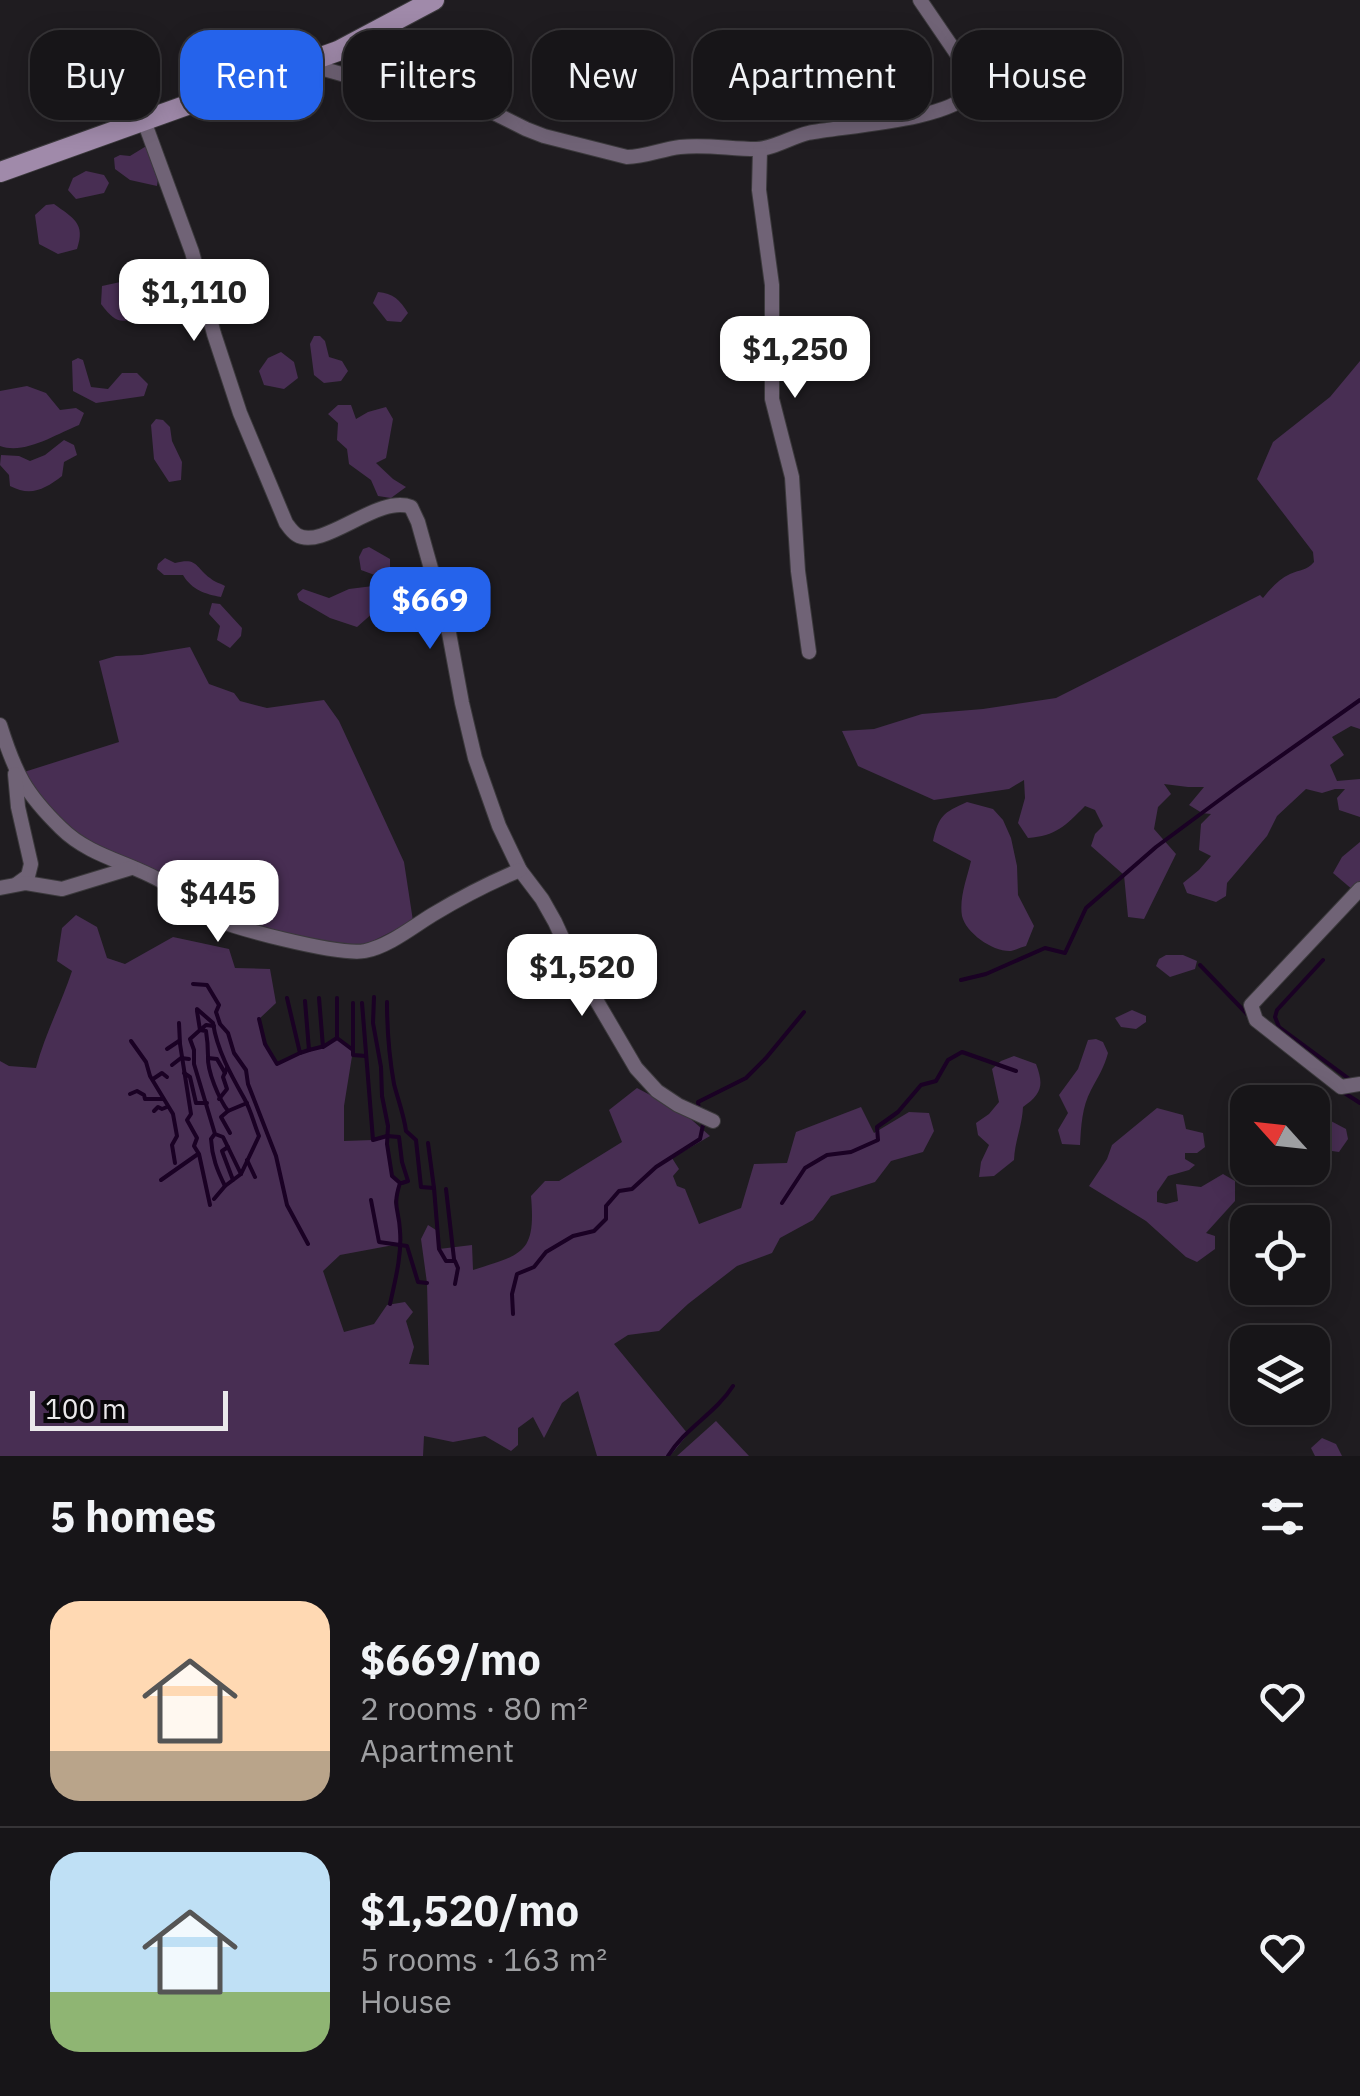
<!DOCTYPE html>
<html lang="en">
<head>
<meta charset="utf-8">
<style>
  :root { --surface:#171518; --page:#242225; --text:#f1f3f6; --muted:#9e9fa2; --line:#363437; --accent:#2563eb }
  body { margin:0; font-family:"IBM Plex Sans",sans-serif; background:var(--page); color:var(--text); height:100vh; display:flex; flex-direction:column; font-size:38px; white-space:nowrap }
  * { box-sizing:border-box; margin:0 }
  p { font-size:32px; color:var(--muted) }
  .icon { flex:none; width:55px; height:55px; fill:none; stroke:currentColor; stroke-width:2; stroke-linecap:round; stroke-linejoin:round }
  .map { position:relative; height:1456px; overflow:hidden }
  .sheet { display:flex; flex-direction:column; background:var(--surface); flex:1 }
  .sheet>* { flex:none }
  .guide { position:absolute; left:30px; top:30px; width:1300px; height:90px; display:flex; gap:20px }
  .needle { width:65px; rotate:297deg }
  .controls { position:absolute; left:1230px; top:1085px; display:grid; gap:20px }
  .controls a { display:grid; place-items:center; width:100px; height:100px; border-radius:20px; background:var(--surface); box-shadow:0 5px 25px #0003,0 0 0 2px var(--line); font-size:50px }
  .scale { position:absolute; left:30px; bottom:25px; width:198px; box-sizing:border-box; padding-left:10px; border:5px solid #eae8eb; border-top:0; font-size:28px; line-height:35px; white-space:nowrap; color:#eae8eb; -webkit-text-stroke:8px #080709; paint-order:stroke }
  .price { position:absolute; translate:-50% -85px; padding:0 22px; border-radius:20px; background:#fff; color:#222; font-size:32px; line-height:65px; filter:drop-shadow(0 2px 5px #0008) }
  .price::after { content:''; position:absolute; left:50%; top:60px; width:30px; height:22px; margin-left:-15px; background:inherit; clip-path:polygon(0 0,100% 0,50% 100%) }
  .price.active { background:var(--accent); color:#fff }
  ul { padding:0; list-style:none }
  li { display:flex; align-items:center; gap:30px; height:250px; padding:0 50px }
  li+li { border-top:2px solid var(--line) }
  li span { display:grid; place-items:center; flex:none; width:280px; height:200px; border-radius:30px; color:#555 }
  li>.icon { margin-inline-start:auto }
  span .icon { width:120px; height:120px; fill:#fffc; stroke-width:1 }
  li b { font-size:42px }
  h2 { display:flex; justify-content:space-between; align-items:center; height:120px; padding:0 50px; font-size:42px }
  .tag { padding:0 35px; border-radius:30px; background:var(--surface); box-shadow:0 5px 25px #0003,0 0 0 2px var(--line); font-size:35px; line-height:90px }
  .tag.active { background:var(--accent); color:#fff }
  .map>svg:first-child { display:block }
  .green { fill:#482e53 }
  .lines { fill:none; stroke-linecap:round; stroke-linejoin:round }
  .stream { stroke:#1a0124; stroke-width:4 }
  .street-casing { stroke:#3b393c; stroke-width:16 }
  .secondary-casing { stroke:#3b393c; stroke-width:22 }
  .street { stroke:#706376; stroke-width:14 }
  .secondary { stroke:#a08aaa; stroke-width:20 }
</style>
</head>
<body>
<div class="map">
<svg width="1360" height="1456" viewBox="0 0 1360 1456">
  <rect width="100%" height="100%" fill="#1f1c20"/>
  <g class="green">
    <polygon points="148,145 155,154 154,170 158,179 157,186 130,180 115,169 114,158 120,155 130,156"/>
    <polygon points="86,171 104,175 109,183 104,193 76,199 68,190 73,178"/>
    <path d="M54 204C73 218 86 223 77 249L58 254 39 244 35 215 46 205Z"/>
    <path d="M125 281 149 300 142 316C119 324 116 323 101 304L102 286Z"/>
    <path d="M378 292C393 293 400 300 408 313L401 322 387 321 373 303Z"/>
    <polygon points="314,336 320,336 325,341 329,357 342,361 348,371 341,381 324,383 314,375 310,344"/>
    <polygon points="281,352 294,362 298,378 284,389 264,385 259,371 268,358"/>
    <polygon points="78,358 83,360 91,387 108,389 122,373 137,373 148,384 144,396 96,403 73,391 72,361"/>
    <path d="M1360 361V729L1351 726 1332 737 1344 755 1330 765 1337 781 1360 779V817L1339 810 1337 798 1345 789H1335L1322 793 1306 789 1277 816 1267 836 1227 883 1226 896 1216 902 1187 893 1183 883 1199 870 1211 856 1199 850 1201 824 1211 814 1202 813 1189 805 1204 787H1188L1164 784 1171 794 1158 807 1154 829 1176 854 1144 919 1128 917 1124 875 1091 846 1095 834 1103 826 1095 810 1085 806C1065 826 1056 836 1028 838L1018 823 1025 798 1024 780 1009 789 934 800 858 766 842 731 874 729 922 714 983 709 1056 698 1260 595 1263 598C1271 588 1279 579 1290 574 1301 569 1306 571 1314 562L1313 552 1257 479 1273 442 1330 397Z"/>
    <path d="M27 386 46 393 60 410 76 408 84 413 79 425C56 434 25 455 0 446V391Z"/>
    <polygon points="338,405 351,405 356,419 368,412 386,407 393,419 386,458 376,463 393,479 406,487 391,498 378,496 371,480 349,464 347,449 337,440 338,423 328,414"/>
    <polygon points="156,419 163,420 170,427 172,441 182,462 181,480 169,482 154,459 151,425"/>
    <path d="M64 440 74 445 77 455 64 462 62 476C45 489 31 497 10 486L9 475 0 465 1 455 19 456 30 461 45 455Z"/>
    <polygon points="369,547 390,559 390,567 380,577 361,570 359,557 363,549"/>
    <path d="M165 558 175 563C198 557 195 567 210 578 214 582 220 583 225 586L221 597C205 594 192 590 183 575H164L157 569 158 564Z"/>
    <polygon points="373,586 392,591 391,597 357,627 330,618 299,600 297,594 303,589 329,598 349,589"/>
    <polygon points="212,603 220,604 242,628 241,636 230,648 217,640 220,626 209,614"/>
    <polygon points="190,647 209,684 234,693 240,701 267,708 324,700 339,721 404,862 413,921 361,947 328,943 239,921 198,906 73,833 21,773 119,742 99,661 116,656 142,655"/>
    <path d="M967 802 993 809 1003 820 1011 838 1017 866 1018 895 1034 926 1026 946C1021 947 1016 950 1011 951 993 952 966 933 962 916 959 898 967 878 971 861L933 841C939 815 943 813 967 802Z"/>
    <polygon points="1360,842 1360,896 1333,873 1342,857"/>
    <path d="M76 915 97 927 107 958 125 964 173 937 229 949 235 968 270 969 276 1003 259 1019 265 1044 278 1063C297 1054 318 1050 337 1038L353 1050 344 1106V1141L373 1140 387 1136 392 1176 400 1183 394 1202 401 1231 399 1244 340 1255 323 1271 344 1332 374 1324 387 1305 405 1302 413 1312 406 1321 414 1347 409 1364 429 1365 427 1283 421 1239 428 1225 436 1230 439 1249 472 1245 473 1270C523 1254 536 1254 531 1196L545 1181H559L622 1142 609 1110 637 1088 684 1113 710 1136 672 1158 679 1169 673 1176 677 1186 685 1189 699 1224 741 1208 754 1164 787 1163 796 1132 861 1107 874 1133 909 1112 929 1113 934 1131 923 1152 891 1161 875 1182 831 1196 813 1220 780 1238 772 1253 737 1266 688 1304 659 1331 628 1335 614 1344 688 1434 670 1456H597L578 1391 562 1403 544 1438 533 1417 518 1428V1445L511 1451 485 1436 453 1442 424 1436 423 1456H0V1061L9 1066 36 1068C45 1034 61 1004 72 971L57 961 62 928Z"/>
    <polygon points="1166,955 1183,955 1197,961 1195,969 1170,977 1156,966 1159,959"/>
    <polygon points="1132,1010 1146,1016 1146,1022 1136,1029 1121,1027 1115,1018"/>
    <path d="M1096 1039 1103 1042 1108 1053C1104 1068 1098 1077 1091 1090 1082 1107 1081 1126 1080 1145L1062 1144 1058 1130 1068 1113 1059 1095 1078 1069 1088 1040Z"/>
    <path d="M1014 1056 1036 1064C1044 1085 1042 1094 1023 1107 1022 1127 1015 1140 1014 1160L994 1176 979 1177 981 1162 989 1145 978 1135 976 1123 989 1114 999 1102 992 1069 1001 1061Z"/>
    <polygon points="1157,1108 1183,1115 1186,1129 1203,1133 1205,1147 1197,1153 1185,1153 1185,1159 1195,1165 1189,1170 1168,1176 1157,1192 1157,1202 1166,1204 1178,1201 1176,1184 1201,1187 1223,1174 1235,1181 1235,1201 1206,1233 1215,1236 1215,1249 1197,1262 1186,1257 1146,1221 1089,1186 1107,1159 1112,1145"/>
    <polygon points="1329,1120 1346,1129 1348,1139 1339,1152 1325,1150 1324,1126"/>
    <polygon points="716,1421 749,1456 677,1456"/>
    <polygon points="1322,1438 1336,1444 1342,1456 1315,1456 1311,1448"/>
  </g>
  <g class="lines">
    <g class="stream">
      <polyline points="1323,960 1277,1010 1275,1017 1279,1027 1352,1081"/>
      <polyline points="1200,965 1247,1014"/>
      <polyline points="961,980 986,974 1045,948 1065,953 1086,908 1156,847 1237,787 1360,700"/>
      <polyline points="193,984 207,985 219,1005 216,1012 220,1024 228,1033 234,1053 246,1070 248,1084 276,1156 287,1205 308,1244"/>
      <path d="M374 997 373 1023 381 1067 382 1096 388 1126 387 1144 392 1176 400 1183C392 1208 399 1208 400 1231 402 1255 395 1281 390 1304"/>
      <polyline points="287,998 300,1053 309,1050"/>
      <polyline points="319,998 323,1047 337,1038"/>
      <polyline points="337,998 337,1038 353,1050"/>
      <polyline points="305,1001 309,1050 321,1047"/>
      <path d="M387 1002C387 1030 389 1056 394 1084 398 1100 404 1115 406 1131L416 1140 421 1187 434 1188 439 1249 446 1261H455L458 1268 455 1284"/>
      <polyline points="353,1003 353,1055 366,1056"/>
      <polyline points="362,1003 373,1140 387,1136 399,1137 402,1162 408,1181 402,1183"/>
      <path d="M197 1009 213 1023C217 1050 231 1075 244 1098 251 1110 254 1124 259 1136L241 1174 225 1186 214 1199"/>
      <polyline points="197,1011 200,1030 190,1039 194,1050 194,1064 215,1134 223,1137 241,1174"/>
      <polyline points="259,1019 265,1044 277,1064 300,1053"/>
      <polyline points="179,1023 180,1044 191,1114 187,1120 197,1138 194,1146 199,1154 210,1205"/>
      <path d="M214 1026 206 1025 200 1030 206 1031C208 1043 208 1045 208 1056 207 1071 219 1099 228 1111L221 1117 230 1133"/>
      <polyline points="131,1041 146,1062 150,1076 173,1114 177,1136 172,1145 175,1163"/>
      <polyline points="167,1049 179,1041"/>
      <polyline points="208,1058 217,1059 225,1073"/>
      <polyline points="172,1065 181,1058 189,1059"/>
      <polyline points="184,1073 190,1077 196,1103 207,1103"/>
      <polyline points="153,1079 162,1073 167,1077"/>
      <polyline points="1343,1092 1360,1103"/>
      <polyline points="130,1094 137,1091 144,1095 145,1099 163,1099"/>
      <polyline points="219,1099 227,1089 223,1077 227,1068"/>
      <polyline points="154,1111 158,1107 162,1109 167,1107"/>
      <polyline points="228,1111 247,1103"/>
      <polyline points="699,1111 698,1102 746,1078 766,1058 804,1012"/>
      <path d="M214 1135 211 1139C212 1157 217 1170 225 1186"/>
      <polyline points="428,1143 434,1188"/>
      <polyline points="228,1147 222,1151 233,1180"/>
      <polyline points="247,1160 255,1177"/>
      <polyline points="161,1180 198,1154"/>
      <polyline points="446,1189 454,1259"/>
      <polyline points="371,1200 379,1242 407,1246 418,1282 427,1283"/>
      <polyline points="782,1203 805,1168 827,1155 851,1152 878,1140 877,1127 898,1112 921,1085 936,1081 948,1060 962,1052 1016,1071"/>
      <polyline points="513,1314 512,1294 517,1274 534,1267 546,1252 573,1236 594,1231 606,1219 606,1206 619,1191 632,1189 656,1167 700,1139 703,1125 701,1120"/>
      <path d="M668 1456C685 1428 715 1414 733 1386"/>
    </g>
    <defs>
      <g id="street">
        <path d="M306 64 377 84H406L429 89 486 109 526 129 544 136 627 157C645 157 662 149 680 147 706 144 730 149 756 149 773 149 791 137 808 133 843 126 950 120 969 93L965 66 920 0"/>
        <path d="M144 121 192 252 214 334 240 413 286 523C289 527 292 532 297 535 323 551 378 494 411 507L418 522 449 633 462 703 475 758 499 826 520 870 542 899 555 922 571 957 636 1068 657 1091 678 1105 713 1121"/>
        <polyline points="760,150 759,190 772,285 772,399 792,477 798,571 809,652"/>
        <path d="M0 725C15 773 25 793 61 828 91 858 134 863 168 885 180 894 189 907 203 914 226 927 340 956 365 951 389 946 411 928 432 915 460 898 489 883 520 870"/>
        <polyline points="15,774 18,807 31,864 28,876 17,884"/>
        <polyline points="0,888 26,883 62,889 131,868"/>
        <polyline points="1360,889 1251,1005 1256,1020 1341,1087 1360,1084"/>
      </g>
      <polyline id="secondary" points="0,172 338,51 434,0"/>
    </defs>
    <use href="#street" class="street-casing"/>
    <use href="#secondary" class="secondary-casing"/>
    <use href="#street" class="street"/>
    <use href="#secondary" class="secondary"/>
  </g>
</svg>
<div class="controls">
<a><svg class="needle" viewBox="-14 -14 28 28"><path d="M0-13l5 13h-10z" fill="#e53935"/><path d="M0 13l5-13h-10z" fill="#9e9fa2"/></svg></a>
<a><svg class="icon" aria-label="locate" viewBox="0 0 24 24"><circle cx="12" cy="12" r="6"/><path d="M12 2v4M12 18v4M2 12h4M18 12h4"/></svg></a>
<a><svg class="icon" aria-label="layers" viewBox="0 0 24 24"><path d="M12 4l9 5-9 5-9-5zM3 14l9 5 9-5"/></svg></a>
</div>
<div class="scale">100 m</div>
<b class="price" style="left:194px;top:344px">$1,110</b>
<b class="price" style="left:795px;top:401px">$1,250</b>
<b class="price active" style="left:430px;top:652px">$669</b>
<b class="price" style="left:218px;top:945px">$445</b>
<b class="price" style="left:582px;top:1019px">$1,520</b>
<div class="guide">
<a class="tag">Buy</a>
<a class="tag active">Rent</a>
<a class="tag">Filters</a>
<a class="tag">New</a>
<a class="tag">Apartment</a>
<a class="tag">House</a>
</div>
</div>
<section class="sheet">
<h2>5 homes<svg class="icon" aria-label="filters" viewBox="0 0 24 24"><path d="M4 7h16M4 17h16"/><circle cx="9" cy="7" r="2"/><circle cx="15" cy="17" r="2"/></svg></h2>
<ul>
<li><span style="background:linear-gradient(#ffd9b3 75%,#b9a48a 0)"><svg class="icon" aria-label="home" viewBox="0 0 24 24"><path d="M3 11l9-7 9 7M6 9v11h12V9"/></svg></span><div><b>$669/mo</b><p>2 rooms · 80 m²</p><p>Apartment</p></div><svg class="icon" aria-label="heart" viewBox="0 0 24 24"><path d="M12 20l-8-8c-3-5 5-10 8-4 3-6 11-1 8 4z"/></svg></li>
<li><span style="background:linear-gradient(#bfe0f5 70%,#8fb573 0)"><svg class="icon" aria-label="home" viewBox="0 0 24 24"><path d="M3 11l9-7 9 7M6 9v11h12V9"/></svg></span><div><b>$1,520/mo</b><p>5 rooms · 163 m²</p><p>House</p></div><svg class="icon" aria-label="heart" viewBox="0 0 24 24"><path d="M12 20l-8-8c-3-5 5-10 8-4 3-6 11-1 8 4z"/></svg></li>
</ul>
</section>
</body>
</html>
